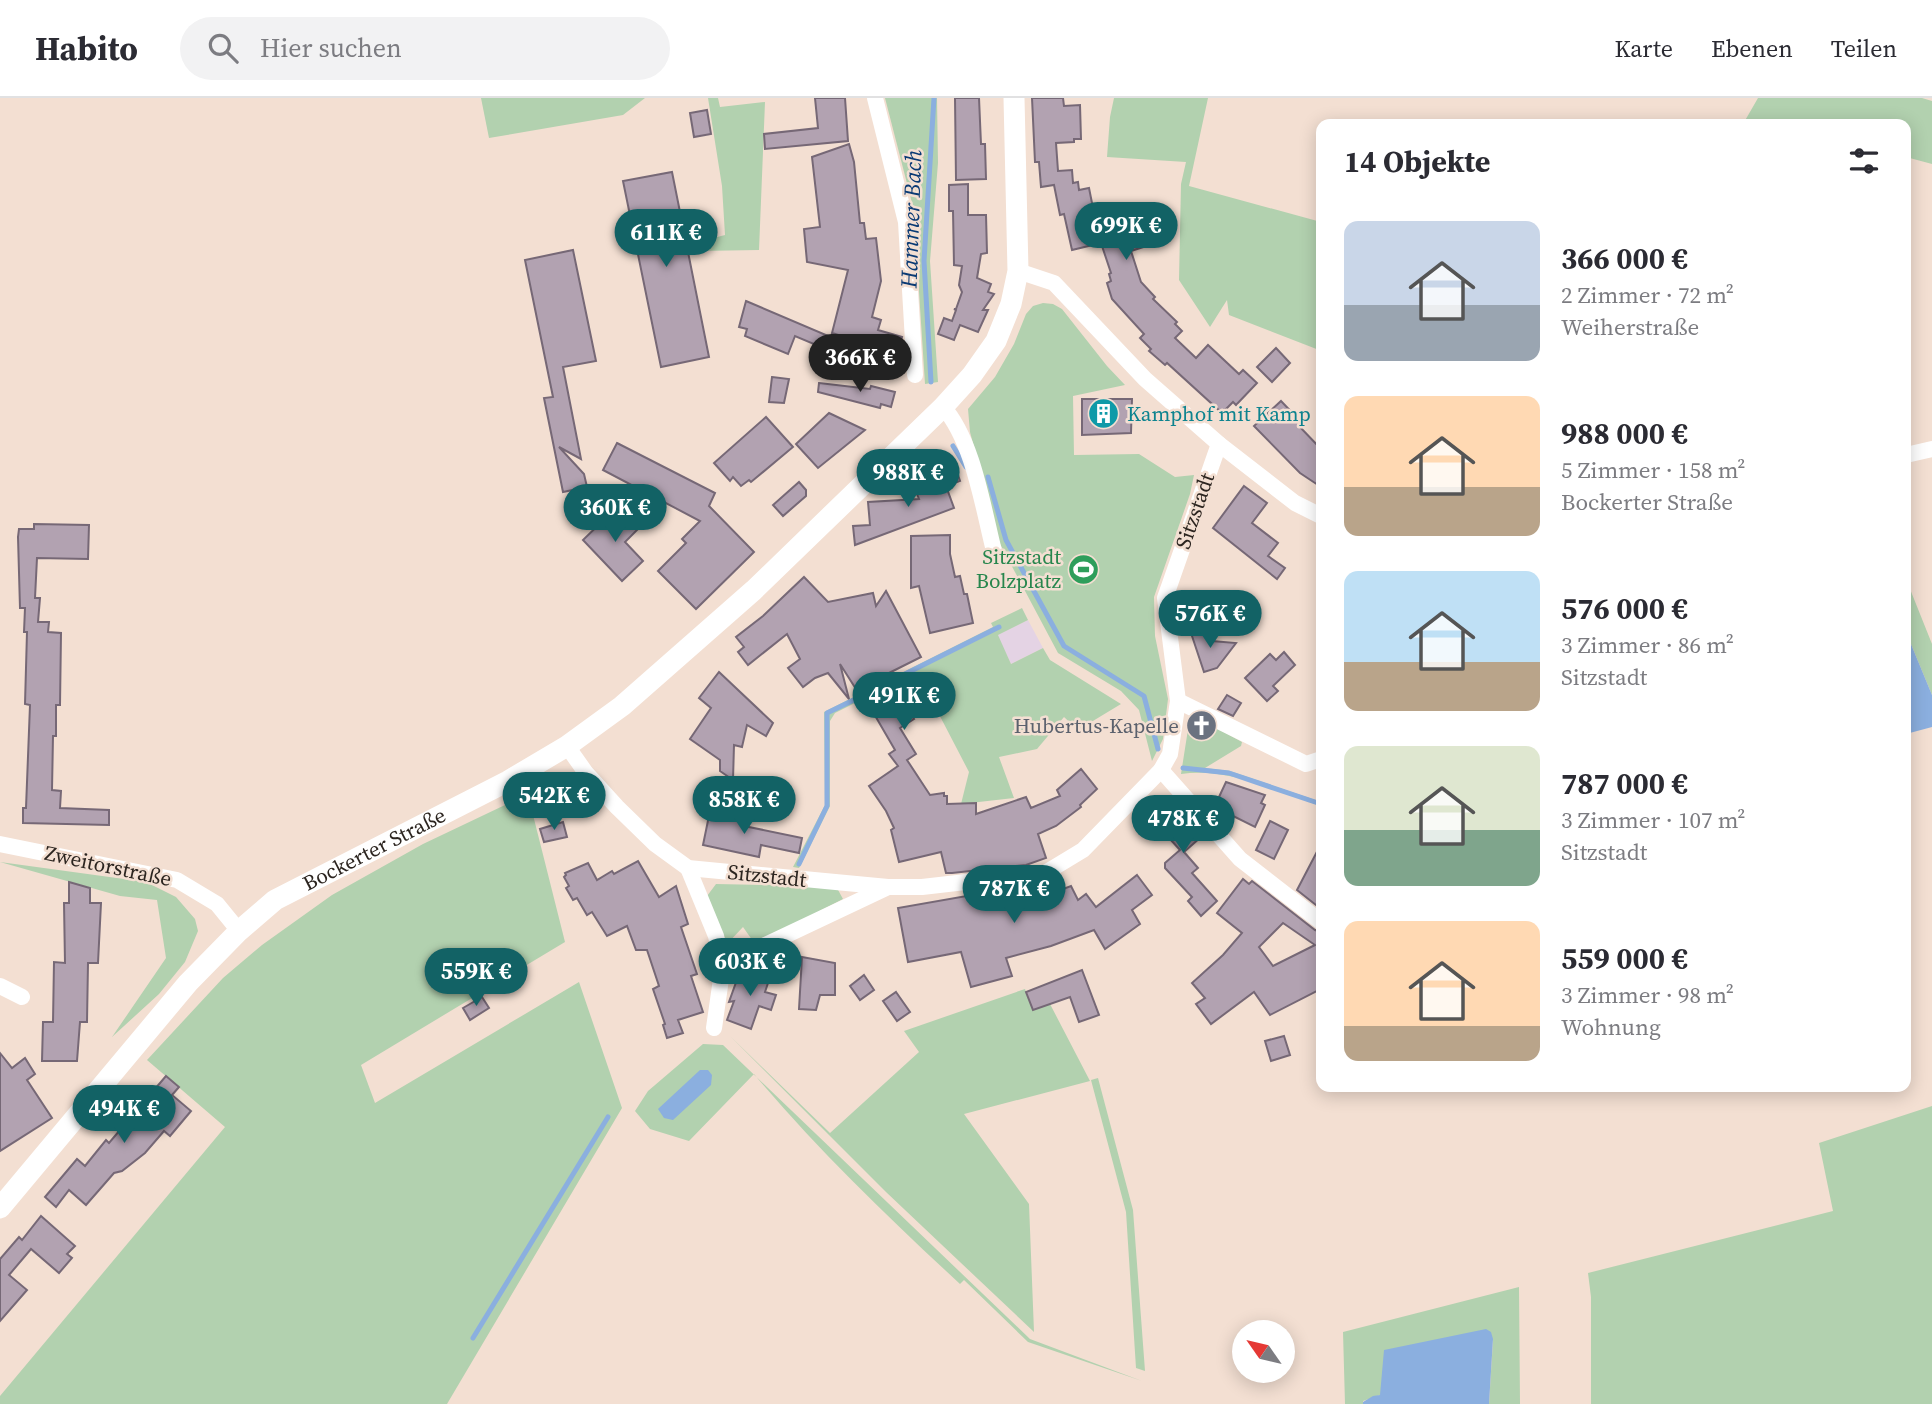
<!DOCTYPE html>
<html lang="de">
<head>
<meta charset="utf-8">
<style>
  :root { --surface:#fff; --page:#f2f2f3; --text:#2b2b33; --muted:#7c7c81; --line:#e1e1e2; --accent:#126265 }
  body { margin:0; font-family:"Source Serif 4",serif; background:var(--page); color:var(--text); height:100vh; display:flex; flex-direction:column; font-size:26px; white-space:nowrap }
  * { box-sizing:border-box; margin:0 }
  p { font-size:23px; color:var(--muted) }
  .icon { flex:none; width:38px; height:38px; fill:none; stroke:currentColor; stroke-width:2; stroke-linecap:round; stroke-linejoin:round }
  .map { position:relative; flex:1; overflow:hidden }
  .drawer { position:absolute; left:1316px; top:21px; width:595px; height:973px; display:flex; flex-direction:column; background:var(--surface); border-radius:14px; box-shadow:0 4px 18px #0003 }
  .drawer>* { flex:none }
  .needle { width:46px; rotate:304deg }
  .fabs { position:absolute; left:1232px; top:1222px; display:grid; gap:14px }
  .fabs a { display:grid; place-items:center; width:63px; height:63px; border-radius:50%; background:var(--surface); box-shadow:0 4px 18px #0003; font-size:35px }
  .price { position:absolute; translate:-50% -60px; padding:0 16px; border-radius:24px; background:var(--accent); color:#fff; font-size:23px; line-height:46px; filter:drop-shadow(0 2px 4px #0008) }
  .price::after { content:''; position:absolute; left:50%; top:42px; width:21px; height:16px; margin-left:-10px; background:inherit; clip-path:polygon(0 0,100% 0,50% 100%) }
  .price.active { background:#222; color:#fff }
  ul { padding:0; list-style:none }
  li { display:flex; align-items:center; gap:21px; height:175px; padding:0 28px }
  li span { display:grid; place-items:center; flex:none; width:196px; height:140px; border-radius:14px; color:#555 }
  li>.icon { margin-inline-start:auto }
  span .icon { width:84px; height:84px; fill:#fffc; stroke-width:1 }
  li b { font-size:30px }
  h2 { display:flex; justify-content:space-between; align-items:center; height:84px; padding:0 28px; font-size:30px }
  header { display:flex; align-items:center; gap:42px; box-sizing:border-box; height:98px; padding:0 35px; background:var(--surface); border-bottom:2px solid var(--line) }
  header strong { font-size:33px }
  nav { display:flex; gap:38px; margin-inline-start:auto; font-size:24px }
  .search { width:490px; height:63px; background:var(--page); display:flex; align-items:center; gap:18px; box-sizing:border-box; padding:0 24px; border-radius:38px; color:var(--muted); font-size:26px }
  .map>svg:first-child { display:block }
  .commercial { fill:#e4d3e4 }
  .green { fill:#b2d1af }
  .water { fill:#8bafdf }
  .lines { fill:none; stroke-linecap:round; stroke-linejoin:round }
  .stream { stroke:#8bafdf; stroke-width:5 }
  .building { fill:#b2a2b1; stroke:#766876; stroke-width:2; fill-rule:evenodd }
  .street { stroke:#fff; stroke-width:16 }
  .secondary { stroke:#fff; stroke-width:21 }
  .labels { text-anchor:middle; stroke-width:5; stroke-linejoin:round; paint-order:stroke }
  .culture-label { font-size:21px; fill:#0d838f; stroke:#f3dfd2; text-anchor:start }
  .street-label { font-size:21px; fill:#2c2520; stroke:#f3dfd2 }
  .leisure-label { font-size:21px; fill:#27864d; stroke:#f3dfd2; text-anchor:end }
  .worship-label { font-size:21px; fill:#5b616d; stroke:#f3dfd2; text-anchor:end }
  .water-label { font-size:23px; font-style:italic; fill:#0a3a74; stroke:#f3dfd2 }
</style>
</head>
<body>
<header>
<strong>Habito</strong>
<div class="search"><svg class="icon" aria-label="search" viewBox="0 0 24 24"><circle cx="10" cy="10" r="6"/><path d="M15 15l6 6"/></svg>Hier suchen</div>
<nav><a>Karte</a><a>Ebenen</a><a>Teilen</a></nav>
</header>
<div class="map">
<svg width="1932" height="1306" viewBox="0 0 1932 1306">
  <rect width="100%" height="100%" fill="#f3dfd2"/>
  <polygon class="commercial" points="1028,522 1043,550 1011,566 997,537"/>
  <g class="green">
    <polygon points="481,0 645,0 623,17 489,40"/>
    <polygon points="708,0 718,0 720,9 765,4 759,152 699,153 698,144 725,137 722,88"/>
    <polygon points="885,0 937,0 938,65 930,163 938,284 925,286 917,163 920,136"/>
    <polygon points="1114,0 1208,0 1189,88 1321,124 1321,238 1319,252 1229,217 1227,202 1210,229 1179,182 1181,86 1186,64 1107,59 1110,19"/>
    <polygon points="1758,0 1922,0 1932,3 1932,66 1906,59 1906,26 1743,26"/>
    <polygon points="1043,205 1053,206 1062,211 1107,268 1125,287 1073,298 1074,357 1139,356 1175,379 1194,377 1190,396 1154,499 1155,538 1168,601 1163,641 1152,663 1139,612 1121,593 1058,555 999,444 970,334 968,311 995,279 1014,246 1026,216 1033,208"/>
    <polygon points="1906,486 1908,486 1932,546 1932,597 1906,534"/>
    <polygon points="1022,510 1028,522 998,537 1011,566 1043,550 1050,562 1121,606 1078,632 1064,619 1037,651 999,659 1014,700 961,706 969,674 917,574 835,615 830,623 830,708 799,770 793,769 825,707 824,614 993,529 991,525"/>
    <path d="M1198 620 1242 644 1241 648 1205 670 1230 673 1321 704V708C1276 693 1229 669 1181 676L1189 625Z"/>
    <polygon points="530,705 565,844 361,967 375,1005 579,884 622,1010 447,1306 0,1306 0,1298 225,1029 147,962 223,880 262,847 332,797 423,746 505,707"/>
    <polygon points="0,764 146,784 176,799 195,821 198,833 185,864 159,896 112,939 166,860 157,802 120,798"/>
    <polygon points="716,786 825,788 837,790 843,801 755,846 743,829 727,846 707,798"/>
    <polygon points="1025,891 1033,912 1050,906 1090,983 964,1016 1029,1106 1034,1234 886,1094 730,938 830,1035 919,954 904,933"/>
    <path d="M703 946 723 947 1030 1241 1142 1283 1028 1244 964 1182 960 1186C888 1119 817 1051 754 976L689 1043 650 1031 635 1013 648 993Z"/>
    <polygon points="1098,980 1133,1112 1145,1273 1136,1270 1126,1114 1091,982"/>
    <polygon points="1932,1008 1932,1306 1591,1306 1591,1199 1588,1175 1833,1113 1819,1045"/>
    <polygon points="1519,1189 1520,1306 1489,1306 1493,1242 1380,1297 1363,1303 1363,1306 1345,1306 1343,1234"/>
  </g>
  <g class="water">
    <polygon points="1906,534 1932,597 1932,629 1906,636"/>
    <polygon points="700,972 708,972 712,977 711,987 673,1022 664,1020 658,1011"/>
    <polygon points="1486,1231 1491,1234 1493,1241 1489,1306 1363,1306 1363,1304 1373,1298 1380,1297 1384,1252"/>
  </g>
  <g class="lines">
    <g class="stream">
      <polyline points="931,284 924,163 934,0"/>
      <polyline points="953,348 966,369"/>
      <polyline points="988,379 1006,442 1064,548 1144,598 1158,651"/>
      <polyline points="883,587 999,529"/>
      <polyline points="1183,670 1229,675 1321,706"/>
      <polyline points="799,766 827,708 827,615 868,595"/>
      <polyline points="473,1240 608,1019"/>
    </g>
  </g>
  <g class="building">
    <polygon points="815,0 845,0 848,43 765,51 764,36 818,30"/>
    <polygon points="955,0 979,0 981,46 985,46 986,81 956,82"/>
    <polygon points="1032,0 1063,0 1064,8 1080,7 1081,41 1074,41 1074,44 1056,45 1058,73 1072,72 1073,85 1078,84 1079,92 1089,90 1093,110 1097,109 1102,129 1111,127 1113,133 1155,120 1162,143 1131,153 1141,184 1155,199 1153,201 1177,224 1175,226 1182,233 1175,240 1196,260 1208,247 1239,276 1243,272 1257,285 1236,307 1233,304 1222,315 1167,265 1165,267 1149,253 1151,251 1140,240 1144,236 1112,201 1107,185 1111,183 1109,176 1111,175 1101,145 1072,152 1064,116 1060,117 1054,87 1041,89 1039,64 1035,64"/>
    <polygon points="707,12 711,36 694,39 690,15"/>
    <polygon points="849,46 854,64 860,125 864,125 866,141 876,140 881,183 872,219 881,222 878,232 902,239 898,252 886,249 882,263 845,251 848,240 832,235 848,172 807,164 804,131 820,129 812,59"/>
    <polygon points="672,74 709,259 661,269 623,83"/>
    <polygon points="968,86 968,117 986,117 987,155 981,156 977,180 991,186 988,194 994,196 983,212 988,212 978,234 960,227 954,242 938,236 944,220 952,223 956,212 954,211 956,211 962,194 959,187 962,168 954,167 953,113 949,113 949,87"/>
    <polygon points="573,152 596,263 563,269 581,361 559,349 584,376 587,389 563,394 544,300 553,299 525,162"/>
    <polygon points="746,203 833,240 828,252 795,238 788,256 745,238 747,231 739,229"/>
    <polygon points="1276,250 1290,265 1272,284 1257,269"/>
    <polygon points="772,279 789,281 784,305 769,304"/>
    <polygon points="819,285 870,291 871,288 895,294 891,309 881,306 880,310 818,294"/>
    <polygon points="1082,301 1132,301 1131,335 1082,337"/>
    <polygon points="1281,303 1301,324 1298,327 1321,351 1321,389 1300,375 1254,328"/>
    <polygon points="829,315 865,332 818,370 796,346"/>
    <polygon points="766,319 793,349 751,384 749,382 741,388 733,379 730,383 714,365"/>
    <polygon points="617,345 715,395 709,408 754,454 696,511 658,473 686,445 682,441 700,423 603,372"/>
    <polygon points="955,368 960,383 946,388 954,410 855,447 853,428 870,427 868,404 919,401 915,391 943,381 940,373"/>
    <polygon points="799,384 806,392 806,398 783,418 773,407"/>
    <polygon points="1244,388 1267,405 1252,425 1278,445 1268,458 1285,470 1277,481 1213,430"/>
    <polygon points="616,410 637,432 625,444 643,463 622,483 583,442"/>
    <polygon points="34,426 89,427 88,461 37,460 35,500 40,500 38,524 49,524 48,534 61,535 60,607 56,607 56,638 53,638 52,692 61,693 60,710 109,712 109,727 23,725 23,710 26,710 30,607 25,606 27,534 24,534 25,510 20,510 18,439 19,431 34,431"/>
    <polygon points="950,437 950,456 955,479 960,478 964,496 967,496 973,525 930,535 919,488 911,490 911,438"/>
    <polygon points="804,479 828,504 873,495 876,508 886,493 921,559 885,577 914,621 900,630 916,656 907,662 930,697 944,695 944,698 947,698 947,706 976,705 976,716 1026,699 1031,710 1060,698 1057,692 1081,671 1097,691 1080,707 1081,709 1056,728 1038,736 1046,760 1026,767 952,775 946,775 941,754 899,764 891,732 894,730 886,713 869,688 898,668 889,656 895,652 859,590 856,591 840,566 849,601 828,575 815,580 803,589 788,570 800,561 787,536 748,567 738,554 744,549 736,539 763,518"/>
    <polygon points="1208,530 1212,543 1236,545 1217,570 1204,574 1191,535"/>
    <polygon points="1284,554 1295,567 1273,588 1278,593 1267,603 1245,580 1270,556 1276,562"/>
    <polygon points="719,574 773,625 766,638 747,627 742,649 734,647 733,682 720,673 720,662 690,641 711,610 699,600"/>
    <polygon points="1227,597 1241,605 1233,618 1218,611"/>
    <polygon points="1226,684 1265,697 1261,705 1265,707 1255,729 1221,712 1224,706 1219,699"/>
    <polygon points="1170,699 1180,711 1176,718 1201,739 1184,754 1198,770 1192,775 1217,803 1201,818 1188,803 1192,799 1165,770 1165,765 1180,752 1149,718"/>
    <polygon points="711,708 732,712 730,720 745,724 744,728 802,740 799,755 761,747 759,759 703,747"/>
    <polygon points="1270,723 1288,732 1274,761 1256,752"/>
    <polygon points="563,724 567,739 544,744 540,731"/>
    <polygon points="1321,746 1321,811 1297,792"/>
    <polygon points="638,763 659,799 676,788 688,826 681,829 697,876 691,878 703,914 678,922 683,935 667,940 663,927 665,926 653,891 659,888 647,852 636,852 627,828 607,838 592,814 587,817 577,800 573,802 566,790 569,788 564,779 566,777 565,775 588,765 597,782 612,773 614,776"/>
    <polygon points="1137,777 1152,797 1132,812 1140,826 1105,851 1094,832 1051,848 1006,860 1012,878 971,889 961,854 908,864 898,810 1029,787 1033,798 1057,788 1058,793 1071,788 1078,802 1086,796 1096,809"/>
    <path d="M1243 781 1249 786 1252 783 1315 832 1321 834V891L1270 917 1254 894 1211 926 1196 906 1205 900 1192 885 1223 857 1242 835 1217 815ZM1283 825 1315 847 1273 868 1259 849Z"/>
    <polygon points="69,784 90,790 90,805 101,805 98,865 88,865 87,924 80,924 77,963 42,963 43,924 53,924 54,864 65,865 64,805 69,805"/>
    <polygon points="802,859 835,865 835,897 820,897 816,912 799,911"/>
    <polygon points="756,870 771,876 765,894 776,897 771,912 759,908 751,931 727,922 734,903 729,904 739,876 749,880"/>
    <polygon points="1082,872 1099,917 1079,924 1070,899 1033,912 1026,894"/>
    <polygon points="864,877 874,892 860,902 850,888"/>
    <polygon points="896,894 910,914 897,923 883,903"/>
    <polygon points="482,899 489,910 470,922 463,910"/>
    <polygon points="1284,938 1290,957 1271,963 1265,943"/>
    <polygon points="0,955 12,970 25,960 35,976 27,982 52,1020 0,1053"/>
    <polygon points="166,978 179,989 172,997 191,1013 170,1038 164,1033 145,1055 122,1073 114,1075 86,1107 69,1092 56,1109 45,1099 77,1061 85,1068 106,1042 109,1045"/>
    <polygon points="41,1118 75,1148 67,1156 72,1160 59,1175 31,1151 9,1177 27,1192 0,1223 0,1161 19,1139 22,1142"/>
  </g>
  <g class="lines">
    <g class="street">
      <polyline points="875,0 906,124 915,277"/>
      <polyline points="1018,173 1054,185 1145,281 1219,346 1295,405 1321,418"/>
      <path d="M943 309C973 342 983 410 994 453"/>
      <polyline points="1906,357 1932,351"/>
      <polyline points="1178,603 1306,666 1321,661"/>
      <polyline points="567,648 586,675 617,709 655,746 688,770 888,789 922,789 1045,775 1083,752 1161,672 1170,656 1178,603 1165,500 1219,346"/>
      <polyline points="1161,672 1240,761 1321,824"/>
      <polyline points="0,746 177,782 217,806 239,833"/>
      <polyline points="688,770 716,838 723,867"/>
      <polyline points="0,888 22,899"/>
      <polyline points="714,930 723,867 886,790"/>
    </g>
    <path class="secondary" id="s1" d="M0 1110 188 885 239 833 275 802 508 683 567 648 622 608 754 492 943 309 972 277 996 243 1011 206 1018 173 1014 0"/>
  </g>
  <defs>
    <symbol id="building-disc" viewBox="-11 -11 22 22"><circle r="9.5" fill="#0f9aa8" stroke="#f3dfd2"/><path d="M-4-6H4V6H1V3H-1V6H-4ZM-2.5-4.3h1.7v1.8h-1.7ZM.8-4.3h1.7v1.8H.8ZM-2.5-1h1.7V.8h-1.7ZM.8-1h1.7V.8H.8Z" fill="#fff"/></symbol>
    <symbol id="stadium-disc" viewBox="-11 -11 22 22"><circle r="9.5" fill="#2e9e5b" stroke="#f3dfd2"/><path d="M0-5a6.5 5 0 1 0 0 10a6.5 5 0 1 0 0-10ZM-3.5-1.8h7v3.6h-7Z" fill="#fff"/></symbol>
    <symbol id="church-disc" viewBox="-11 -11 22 22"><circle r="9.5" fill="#6b7280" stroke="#f3dfd2"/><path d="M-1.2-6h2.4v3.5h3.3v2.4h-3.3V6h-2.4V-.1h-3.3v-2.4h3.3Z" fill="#fff"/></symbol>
  </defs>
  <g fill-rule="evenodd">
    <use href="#building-disc" x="1086" y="298" width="35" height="35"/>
    <use href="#stadium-disc" x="1066" y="454" width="35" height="35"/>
    <use href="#church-disc" x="1184" y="610" width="35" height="35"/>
  </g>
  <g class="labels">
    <g class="culture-label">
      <text x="1127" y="323">Kamphof mit Kamp</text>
    </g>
    <g class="street-label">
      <text transform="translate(1195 413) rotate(-71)" y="7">Sitzstadt</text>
      <text dy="7" stroke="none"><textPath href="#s1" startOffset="525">Bockerter Straße</textPath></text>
      <text transform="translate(108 768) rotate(12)" y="7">Zweitorstraße</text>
      <text transform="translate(767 778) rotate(6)" y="7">Sitzstadt</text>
    </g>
    <g class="leisure-label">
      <text x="1061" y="466">Sitzstadt<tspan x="1061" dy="24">Bolzplatz</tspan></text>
    </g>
    <g class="worship-label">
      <text x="1179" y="635">Hubertus-Kapelle</text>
    </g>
    <g class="water-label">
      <text transform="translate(911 121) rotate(-88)" y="8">Hammer Bach</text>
    </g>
  </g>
</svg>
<div class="fabs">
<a><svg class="needle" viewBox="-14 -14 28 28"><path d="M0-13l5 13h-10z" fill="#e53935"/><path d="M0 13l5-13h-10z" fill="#7c7c81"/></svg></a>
</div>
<b class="price" style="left:1126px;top:164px">699K €</b>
<b class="price" style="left:666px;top:171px">611K €</b>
<b class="price active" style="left:860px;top:296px">366K €</b>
<b class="price" style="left:908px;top:411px">988K €</b>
<b class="price" style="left:615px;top:446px">360K €</b>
<b class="price" style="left:1210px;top:552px">576K €</b>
<b class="price" style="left:904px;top:634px">491K €</b>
<b class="price" style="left:554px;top:734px">542K €</b>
<b class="price" style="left:744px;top:738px">858K €</b>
<b class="price" style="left:1183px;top:757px">478K €</b>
<b class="price" style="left:1014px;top:827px">787K €</b>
<b class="price" style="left:750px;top:900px">603K €</b>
<b class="price" style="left:476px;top:910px">559K €</b>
<b class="price" style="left:124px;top:1047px">494K €</b>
<section class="drawer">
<h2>14 Objekte<svg class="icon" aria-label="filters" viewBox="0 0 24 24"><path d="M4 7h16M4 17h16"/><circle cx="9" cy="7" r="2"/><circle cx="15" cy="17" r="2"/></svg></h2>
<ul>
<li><span style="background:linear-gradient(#c9d6e8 60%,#9aa5b1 0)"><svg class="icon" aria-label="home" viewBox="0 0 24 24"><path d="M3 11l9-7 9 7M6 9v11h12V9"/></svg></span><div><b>366 000 €</b><p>2 Zimmer · 72 m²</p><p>Weiherstraße</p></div></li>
<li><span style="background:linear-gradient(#ffd9b3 65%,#b9a48a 0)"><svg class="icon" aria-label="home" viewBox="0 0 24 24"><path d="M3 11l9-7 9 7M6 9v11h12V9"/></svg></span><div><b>988 000 €</b><p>5 Zimmer · 158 m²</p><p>Bockerter Straße</p></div></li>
<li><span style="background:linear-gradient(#bfe0f5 65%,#b9a48a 0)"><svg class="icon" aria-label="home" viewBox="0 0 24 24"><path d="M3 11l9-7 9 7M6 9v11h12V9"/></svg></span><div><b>576 000 €</b><p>3 Zimmer · 86 m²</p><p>Sitzstadt</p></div></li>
<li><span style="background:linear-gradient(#dfe7d0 60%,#7fa58c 0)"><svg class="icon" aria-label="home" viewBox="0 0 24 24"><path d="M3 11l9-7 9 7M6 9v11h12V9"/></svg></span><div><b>787 000 €</b><p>3 Zimmer · 107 m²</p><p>Sitzstadt</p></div></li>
<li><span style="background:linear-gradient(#ffd9b3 75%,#b9a48a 0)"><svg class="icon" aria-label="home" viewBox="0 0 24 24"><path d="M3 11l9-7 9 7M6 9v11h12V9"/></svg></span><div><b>559 000 €</b><p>3 Zimmer · 98 m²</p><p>Wohnung</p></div></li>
</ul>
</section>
</div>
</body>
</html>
